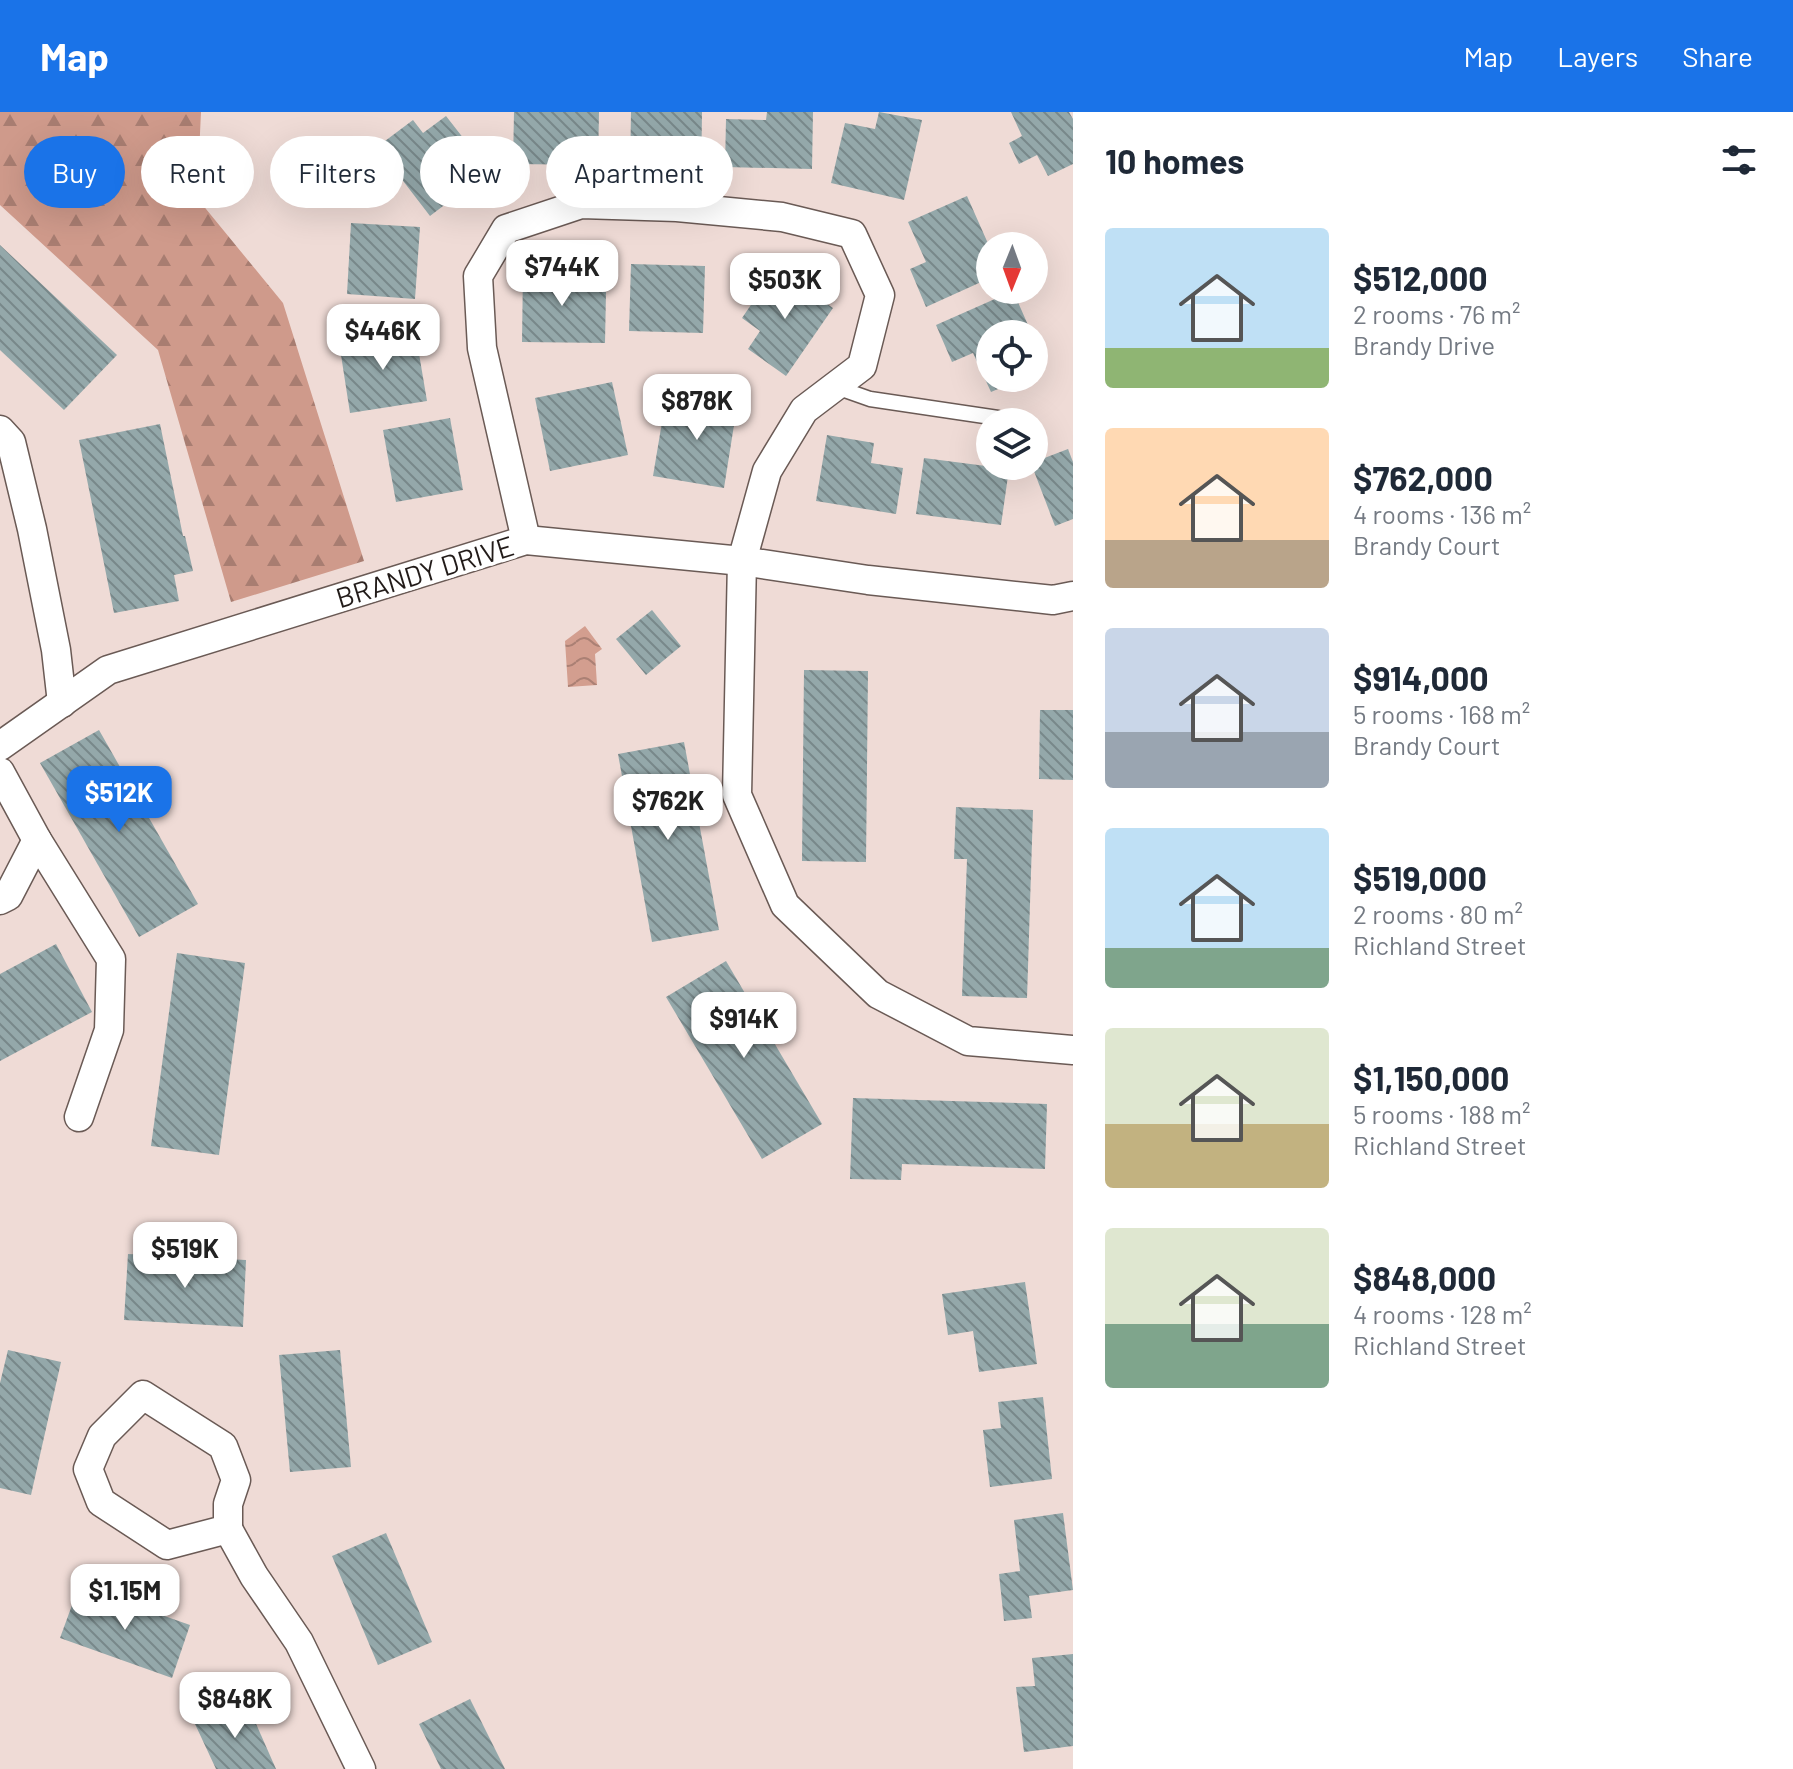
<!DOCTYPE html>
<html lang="en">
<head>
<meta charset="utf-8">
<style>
  :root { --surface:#fff; --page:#f6f6f7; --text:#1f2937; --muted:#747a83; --accent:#1a73e8 }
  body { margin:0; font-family:Barlow,sans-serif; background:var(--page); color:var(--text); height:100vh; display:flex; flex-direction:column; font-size:30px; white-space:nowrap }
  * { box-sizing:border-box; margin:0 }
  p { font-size:26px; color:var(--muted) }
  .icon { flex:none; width:44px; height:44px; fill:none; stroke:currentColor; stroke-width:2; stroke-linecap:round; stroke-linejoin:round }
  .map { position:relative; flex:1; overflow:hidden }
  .details { display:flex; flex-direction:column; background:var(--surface); width:720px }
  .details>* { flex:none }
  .banner { position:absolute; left:24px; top:24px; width:760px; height:72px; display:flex; gap:16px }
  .needle { width:52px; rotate:181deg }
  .tools { position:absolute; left:976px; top:120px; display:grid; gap:16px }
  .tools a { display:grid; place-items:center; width:72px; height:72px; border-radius:50%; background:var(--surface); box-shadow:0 8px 32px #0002; font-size:40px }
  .price { position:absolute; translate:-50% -68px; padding:0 18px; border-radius:16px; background:#fff; color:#222; font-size:26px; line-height:52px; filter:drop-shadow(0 2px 4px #0008) }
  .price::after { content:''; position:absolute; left:50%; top:48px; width:24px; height:18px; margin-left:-12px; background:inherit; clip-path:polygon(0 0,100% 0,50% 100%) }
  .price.selected { background:var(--accent); color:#fff }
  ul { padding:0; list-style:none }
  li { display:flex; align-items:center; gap:24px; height:200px; padding:0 32px }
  li span { display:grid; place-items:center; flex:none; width:224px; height:160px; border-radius:8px; color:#555 }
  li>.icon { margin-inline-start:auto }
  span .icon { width:96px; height:96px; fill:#fffc; stroke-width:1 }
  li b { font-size:34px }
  h2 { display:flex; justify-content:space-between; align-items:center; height:96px; padding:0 32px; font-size:34px }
  .tag { padding:0 28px; border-radius:36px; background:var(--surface); box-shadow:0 8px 32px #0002; font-size:28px; line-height:72px }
  .tag.selected { background:var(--accent); color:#fff }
  header { display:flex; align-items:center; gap:48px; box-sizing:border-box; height:112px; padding:0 40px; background:var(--accent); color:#fff }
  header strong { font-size:38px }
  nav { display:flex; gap:44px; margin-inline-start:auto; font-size:28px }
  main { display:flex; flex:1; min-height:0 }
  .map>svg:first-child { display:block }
  .forest { fill:url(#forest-firs) }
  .water { fill:url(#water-waves) }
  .building { fill:url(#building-back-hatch) }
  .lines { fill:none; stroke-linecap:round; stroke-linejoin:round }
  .lane-casing { stroke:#6a5a55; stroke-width:17 }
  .street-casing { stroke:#6a5a55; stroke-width:31 }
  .lane { stroke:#fff; stroke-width:14 }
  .street { stroke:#fff; stroke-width:28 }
  .labels { text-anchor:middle; stroke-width:7; stroke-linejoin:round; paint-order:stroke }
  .street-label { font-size:28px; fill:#221b19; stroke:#fff }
</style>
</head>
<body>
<header>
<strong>Map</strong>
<nav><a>Map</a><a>Layers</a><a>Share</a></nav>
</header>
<main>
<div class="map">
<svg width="1073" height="1657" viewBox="0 0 1073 1657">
  <defs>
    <pattern id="forest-firs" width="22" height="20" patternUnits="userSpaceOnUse" patternTransform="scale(2)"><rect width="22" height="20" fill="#cf9a8b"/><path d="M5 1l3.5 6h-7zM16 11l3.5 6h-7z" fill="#a87d71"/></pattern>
    <pattern id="water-waves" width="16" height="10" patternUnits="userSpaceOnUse" patternTransform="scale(2)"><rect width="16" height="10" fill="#d39e8f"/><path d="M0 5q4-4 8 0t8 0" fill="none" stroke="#ab8074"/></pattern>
    <pattern id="building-back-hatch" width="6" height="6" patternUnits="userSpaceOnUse" patternTransform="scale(2)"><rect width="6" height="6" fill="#94a8aa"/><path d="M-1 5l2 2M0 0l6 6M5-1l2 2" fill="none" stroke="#78888a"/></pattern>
  </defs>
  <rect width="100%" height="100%" fill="#efdbd6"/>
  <polygon class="forest" points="0,0 201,0 197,86 283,191 364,449 231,490 158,238 0,93"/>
  <polygon class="water" points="585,514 602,537 595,542 597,573 568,575 565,529"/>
  <g class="building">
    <polygon points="514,0 599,0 598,53 513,52"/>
    <polygon points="631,0 702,0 701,72 649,71 649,61 630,61"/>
    <polygon points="767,0 813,0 812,57 725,55 726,7 766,8"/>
    <polygon points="879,0 922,8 904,88 831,71 845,11 875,17"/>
    <polygon points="1011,0 1069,0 1073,7 1073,52 1048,64 1037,43 1019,52 1009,31 1022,24"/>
    <polygon points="446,4 489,59 430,104 377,35 413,8 423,21"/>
    <polygon points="967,84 990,136 990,166 926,195 910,157 926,150 908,110"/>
    <polygon points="351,111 420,115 415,187 347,182"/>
    <polygon points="0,133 117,243 64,298 0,238"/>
    <polygon points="631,152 705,154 703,221 629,219"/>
    <polygon points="776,156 833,196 786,264 748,237 760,219 742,206"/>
    <polygon points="523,157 589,158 588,180 606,180 605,231 522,230"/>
    <polygon points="1013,179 1032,222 990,222 990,266 1024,266 991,280 973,241 952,250 936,213"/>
    <polygon points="415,218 427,289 350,301 339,230"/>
    <polygon points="1034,227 1046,256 1034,262"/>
    <polygon points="612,270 628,343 550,359 535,286"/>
    <polygon points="693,281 738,288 724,376 653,364 664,298 689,302"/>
    <polygon points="450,306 463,378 396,390 383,318"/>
    <polygon points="160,312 183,424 185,424 193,459 174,463 179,489 114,501 79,328"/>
    <polygon points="827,323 874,331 871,351 903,356 896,402 816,389"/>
    <polygon points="1068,337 1073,350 1073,407 1055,414 1032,354 1034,350"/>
    <polygon points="924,346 1009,357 1001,413 916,402"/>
    <polygon points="652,498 681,534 646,563 616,527"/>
    <polygon points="804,558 868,559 866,750 802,749"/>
    <polygon points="1040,598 1073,598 1073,668 1039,667"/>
    <polygon points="99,618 198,792 139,825 40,651"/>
    <polygon points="684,630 719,818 652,830 618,642"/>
    <polygon points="956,695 1033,698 1027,886 962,884 967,747 954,747"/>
    <polygon points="56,832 92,900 0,949 0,862"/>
    <polygon points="177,841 245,851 219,1043 151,1034"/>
    <polygon points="726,849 822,1012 762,1047 666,885"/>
    <polygon points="853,986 1047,992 1045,1057 902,1052 901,1068 850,1067"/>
    <polygon points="128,1142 246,1148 243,1215 124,1208"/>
    <polygon points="1025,1170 1037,1252 979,1260 973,1219 948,1223 942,1182"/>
    <polygon points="8,1238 61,1250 31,1383 0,1376 0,1271"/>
    <polygon points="340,1238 351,1355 290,1360 279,1243"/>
    <polygon points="1043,1285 1052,1367 990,1375 983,1318 1001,1316 998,1290"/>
    <polygon points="1063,1401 1073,1478 1029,1484 1032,1506 1004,1509 999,1462 1020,1459 1014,1408"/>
    <polygon points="386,1421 432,1530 378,1553 332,1444"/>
    <polygon points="79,1474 190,1513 172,1566 60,1526"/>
    <polygon points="1073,1542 1073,1634 1024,1640 1016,1575 1035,1574 1032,1546"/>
    <polygon points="470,1587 505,1657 441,1657 419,1612"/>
    <polygon points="246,1589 276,1657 216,1657 195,1612"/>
  </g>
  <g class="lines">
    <defs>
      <polyline id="lane" points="836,275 870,287 998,306"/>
      <g id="street">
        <polyline points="0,318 11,330 32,417 56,538 62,591"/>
        <polyline points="526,428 482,236 478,164 506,117 581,92 677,95 782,105 852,122 880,183 862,254 804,298 767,359 742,449 737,683 785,793 878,882 968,929 1073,938"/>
        <polyline points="0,634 108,558 526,428 742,449 868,468 1053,488 1073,484"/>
        <polyline points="0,660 37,728 111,847 109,918 79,1005"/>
        <polyline points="0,788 8,784 37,728"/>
        <polygon points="143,1283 223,1334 236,1368 228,1392 228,1417 167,1433 101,1390 88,1357 102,1324"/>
        <polyline points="228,1417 254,1464 299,1530 361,1657"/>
      </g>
    </defs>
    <use href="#lane" class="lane-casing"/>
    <use href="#street" class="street-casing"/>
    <use href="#lane" class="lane"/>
    <use href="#street" class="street"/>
  </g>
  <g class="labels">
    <g class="street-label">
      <text transform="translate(425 460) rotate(-17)" y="10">BRANDY DRIVE</text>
    </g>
  </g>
</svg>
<div class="tools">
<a><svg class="needle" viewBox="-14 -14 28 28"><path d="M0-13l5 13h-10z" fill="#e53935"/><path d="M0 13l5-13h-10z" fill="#747a83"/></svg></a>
<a><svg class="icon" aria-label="locate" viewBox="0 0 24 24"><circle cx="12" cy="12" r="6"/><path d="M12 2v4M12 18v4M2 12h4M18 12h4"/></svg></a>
<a><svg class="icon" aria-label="layers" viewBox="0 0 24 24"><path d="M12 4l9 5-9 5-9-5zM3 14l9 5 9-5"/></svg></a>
</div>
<b class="price" style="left:562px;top:196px">$744K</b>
<b class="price" style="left:785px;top:209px">$503K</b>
<b class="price" style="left:383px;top:260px">$446K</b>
<b class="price" style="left:697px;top:330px">$878K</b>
<b class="price selected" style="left:119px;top:722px">$512K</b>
<b class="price" style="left:668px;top:730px">$762K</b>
<b class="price" style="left:744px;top:948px">$914K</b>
<b class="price" style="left:185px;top:1178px">$519K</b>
<b class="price" style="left:125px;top:1520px">$1.15M</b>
<b class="price" style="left:235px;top:1628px">$848K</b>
<div class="banner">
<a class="tag selected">Buy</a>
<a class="tag">Rent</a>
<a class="tag">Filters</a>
<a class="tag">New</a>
<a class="tag">Apartment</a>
</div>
</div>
<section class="details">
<h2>10 homes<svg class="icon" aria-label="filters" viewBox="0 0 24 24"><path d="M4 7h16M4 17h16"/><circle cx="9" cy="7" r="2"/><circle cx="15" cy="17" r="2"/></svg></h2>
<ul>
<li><span style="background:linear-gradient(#bfe0f5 75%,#8fb573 0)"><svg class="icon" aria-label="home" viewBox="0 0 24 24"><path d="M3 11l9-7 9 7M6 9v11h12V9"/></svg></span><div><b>$512,000</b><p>2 rooms · 76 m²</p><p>Brandy Drive</p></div></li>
<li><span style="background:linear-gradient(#ffd9b3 70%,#b9a48a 0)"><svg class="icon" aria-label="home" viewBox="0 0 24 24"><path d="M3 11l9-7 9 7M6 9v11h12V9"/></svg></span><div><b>$762,000</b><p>4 rooms · 136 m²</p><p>Brandy Court</p></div></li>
<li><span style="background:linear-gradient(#c9d6e8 65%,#9aa5b1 0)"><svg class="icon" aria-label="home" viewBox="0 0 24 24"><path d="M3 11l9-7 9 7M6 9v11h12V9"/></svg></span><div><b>$914,000</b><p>5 rooms · 168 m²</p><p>Brandy Court</p></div></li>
<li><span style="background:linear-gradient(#bfe0f5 75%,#7fa58c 0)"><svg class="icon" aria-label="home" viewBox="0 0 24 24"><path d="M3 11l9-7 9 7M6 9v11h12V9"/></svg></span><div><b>$519,000</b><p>2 rooms · 80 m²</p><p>Richland Street</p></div></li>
<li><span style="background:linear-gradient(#dfe7d0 60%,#c2b280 0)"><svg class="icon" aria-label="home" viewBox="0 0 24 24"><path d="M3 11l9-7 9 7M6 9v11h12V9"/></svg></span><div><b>$1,150,000</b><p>5 rooms · 188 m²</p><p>Richland Street</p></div></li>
<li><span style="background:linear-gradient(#dfe7d0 60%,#7fa58c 0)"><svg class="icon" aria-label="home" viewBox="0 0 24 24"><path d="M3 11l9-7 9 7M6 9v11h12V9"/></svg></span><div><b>$848,000</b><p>4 rooms · 128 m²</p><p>Richland Street</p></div></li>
</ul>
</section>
</main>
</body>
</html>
